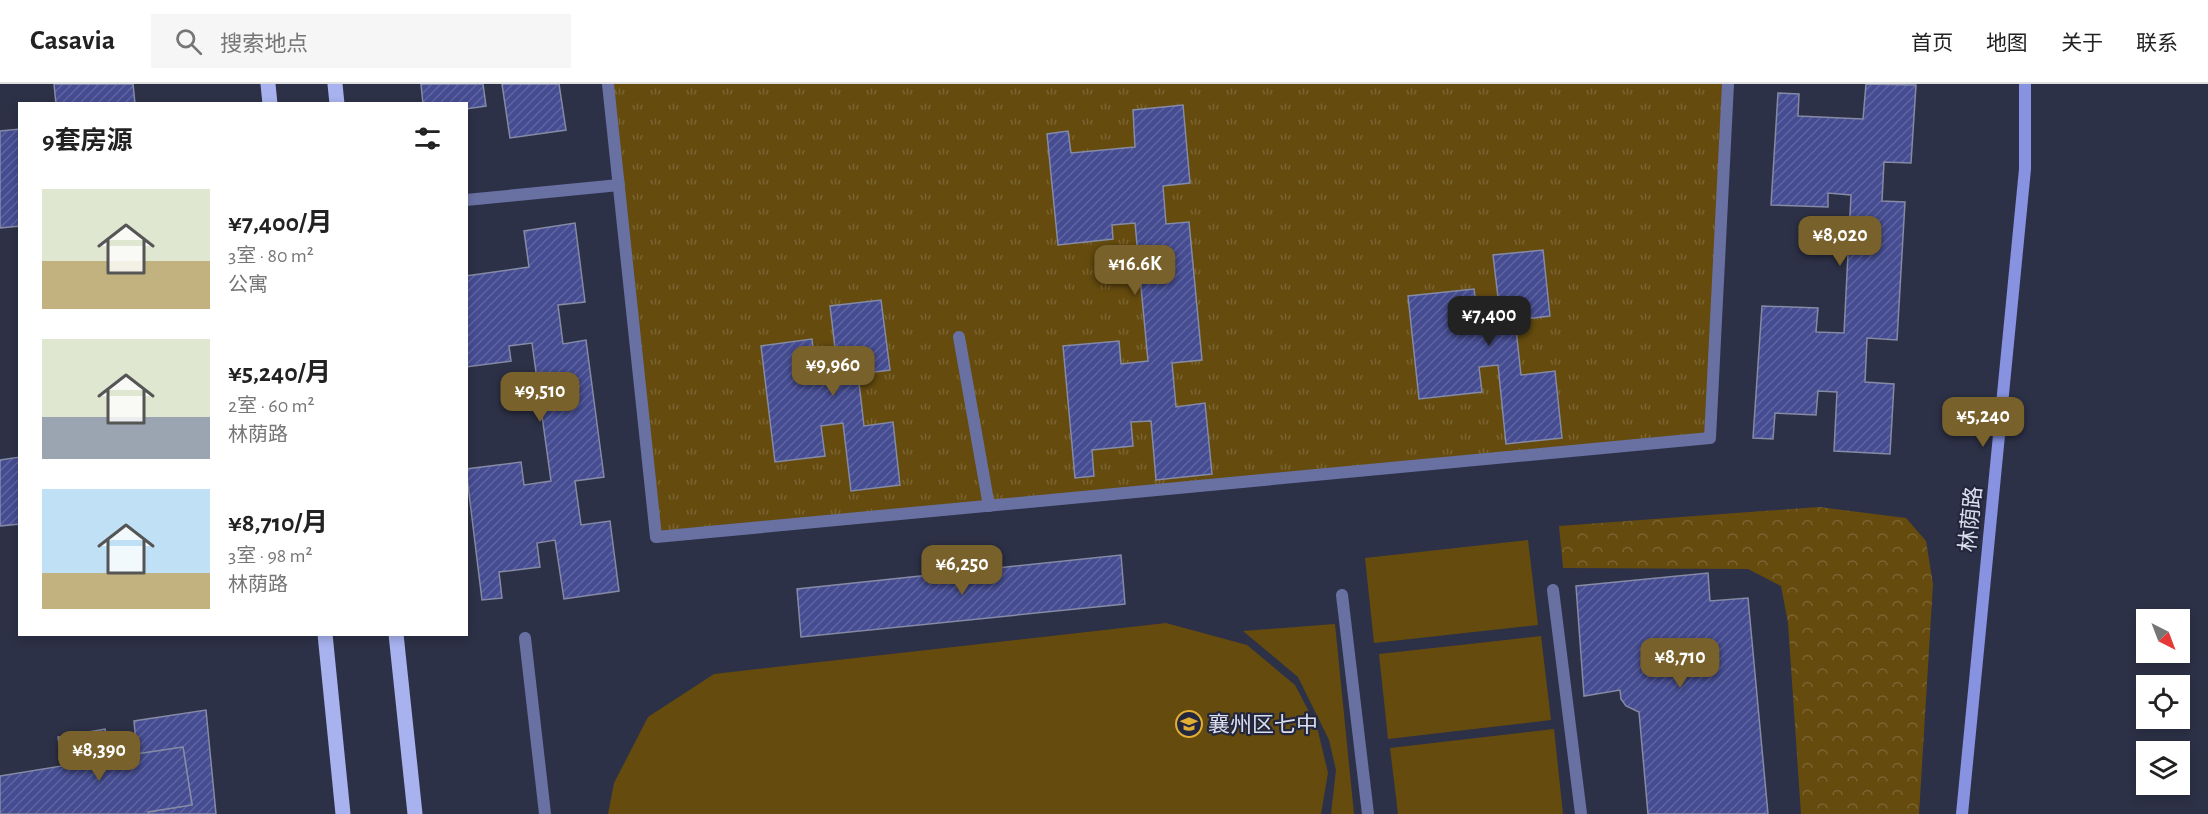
<!DOCTYPE html>
<html lang="zh">
<head>
<meta charset="utf-8">
<style>
  :root { --surface:#fff; --page:#f6f6f6; --text:#222; --muted:#767676; --line:#e0e0e0; --accent:#79612b }
  body { margin:0; font-family:"Alegreya Sans","Noto Sans SC",sans-serif; background:var(--page); color:var(--text); height:100vh; display:flex; flex-direction:column; font-size:22px; white-space:nowrap }
  * { box-sizing:border-box; margin:0 }
  p { font-size:20px; color:var(--muted) }
  .icon { flex:none; width:33px; height:33px; fill:none; stroke:currentColor; stroke-width:2; stroke-linecap:round; stroke-linejoin:round }
  .map { position:relative; flex:1; overflow:hidden }
  .details { position:absolute; left:18px; top:18px; width:450px; height:534px; display:flex; flex-direction:column; background:var(--surface); border-radius:0px; box-shadow:0 3px 9px #0003 }
  .details>* { flex:none }
  .needle { width:39px; rotate:138deg }
  .tools { position:absolute; left:2136px; top:525px; display:grid; gap:12px }
  .tools a { display:grid; place-items:center; width:54px; height:54px; border-radius:0px; background:var(--surface); box-shadow:0 3px 9px #0003; font-size:30px }
  .price { position:absolute; translate:-50% -51px; padding:0 14px; border-radius:12px; background:var(--accent); color:#fff; font-size:20px; line-height:39px; filter:drop-shadow(0 2px 3px #0008) }
  .price::after { content:''; position:absolute; left:50%; top:36px; width:18px; height:14px; margin-left:-9px; background:inherit; clip-path:polygon(0 0,100% 0,50% 100%) }
  .price.active { background:#222; color:#fff }
  ul { padding:0; list-style:none }
  li { display:flex; align-items:center; gap:18px; height:150px; padding:0 24px }
  li span { display:grid; place-items:center; flex:none; width:168px; height:120px; border-radius:0px; color:#555 }
  li>.icon { margin-inline-start:auto }
  span .icon { width:72px; height:72px; fill:#fffc; stroke-width:1 }
  li b { font-size:26px }
  h2 { display:flex; justify-content:space-between; align-items:center; height:72px; padding:0 24px; font-size:26px }
  header { display:flex; align-items:center; gap:36px; box-sizing:border-box; height:84px; padding:0 30px; background:var(--surface); border-bottom:2px solid var(--line) }
  header strong { font-size:28px }
  nav { display:flex; gap:33px; margin-inline-start:auto; font-size:21px }
  .search { width:420px; height:54px; background:var(--page); display:flex; align-items:center; gap:15px; box-sizing:border-box; padding:0 21px; border-radius:0px; color:var(--muted); font-size:22px }
  .map>svg:first-child { display:block }
  .grass { fill:url(#grass-tufts) }
  .forest { fill:url(#forest-crowns) }
  .pitch { fill:#654b0e }
  .building { fill:url(#building-hatch); stroke:#858aa5; stroke-width:1.5 }
  .lines { fill:none; stroke-linecap:round; stroke-linejoin:round }
  .lane { stroke:#6871a2; stroke-width:12 }
  .secondary { stroke:#8792e1; stroke-width:12 }
  .primary { stroke:#a7b2ee; stroke-width:15 }
  .labels { text-anchor:middle; stroke-width:4.5; stroke-linejoin:round; paint-order:stroke }
  .street-label { font-size:22px; fill:#dbdeed; stroke:#23273d }
  .poi-label { font-size:22px; fill:#dbdeed; stroke:#23273d; text-anchor:start }
</style>
</head>
<body>
<header>
<strong>Casavia</strong>
<div class="search"><svg class="icon" aria-label="search" viewBox="0 0 24 24"><circle cx="10" cy="10" r="6"/><path d="M15 15l6 6"/></svg>搜索地点</div>
<nav><a>首页</a><a>地图</a><a>关于</a><a>联系</a></nav>
</header>
<div class="map">
<svg width="2208" height="730" viewBox="0 0 2208 730">
  <defs>
    <pattern id="grass-tufts" width="24" height="20" patternUnits="userSpaceOnUse" patternTransform="scale(1.5)"><rect width="24" height="20" fill="#654b0e"/><path d="M3 7l-1-3M5 7V3M7 7l1-3M15 17l-1-3M17 17v-4M19 17l1-3" fill="none" stroke="#7a6431"/></pattern>
    <pattern id="forest-crowns" width="20" height="18" patternUnits="userSpaceOnUse" patternTransform="scale(1.5)"><rect width="20" height="18" fill="#654b0e"/><path d="M2 6a3 3 0 1 1 6 0M12 15a3 3 0 1 1 6 0" fill="none" stroke="#7a6431"/></pattern>
    <pattern id="building-hatch" width="6" height="6" patternUnits="userSpaceOnUse" patternTransform="scale(1.5)"><rect width="6" height="6" fill="#454c91"/><path d="M-1 1l2-2M0 6l6-6M5 7l2-2" fill="none" stroke="#5f65a1"/></pattern>
  </defs>
  <rect width="100%" height="100%" fill="#2d3147"/>
  <polygon class="grass" points="608,0 1728,0 1710,354 656,453"/>
  <polygon class="forest" points="1819,423 1906,434 1926,457 1933,500 1919,730 1801,730 1788,539 1781,502 1748,485 1563,484 1559,442"/>
  <g class="pitch">
    <polygon points="1528,456 1538,541 1374,559 1365,474"/>
    <polygon points="1166,539 1247,561 1295,601 1317,643 1328,689 1321,730 608,730 614,699 648,633 714,590"/>
    <polygon points="1335,540 1354,730 1331,730 1336,686 1329,656 1298,593 1243,547"/>
    <polygon points="1541,552 1551,636 1388,655 1379,570"/>
    <polygon points="1554,645 1563,730 1398,730 1390,664"/>
  </g>
  <g class="building">
    <polygon points="54,0 133,0 135,20 56,20"/>
    <polygon points="421,0 483,0 486,22 466,25 466,20 423,20"/>
    <polygon points="502,0 559,0 566,46 510,54"/>
    <polygon points="1866,0 1916,1 1911,79 1884,78 1882,117 1905,118 1897,256 1867,254 1865,298 1894,300 1890,370 1834,367 1837,308 1818,307 1816,331 1775,329 1773,355 1753,354 1762,222 1818,224 1816,248 1844,249 1851,111 1828,109 1828,123 1771,121 1778,9 1799,10 1798,32 1863,35"/>
    <polygon points="1183,21 1190,99 1163,102 1166,140 1189,138 1202,276 1172,279 1176,323 1205,319 1212,390 1156,396 1151,337 1131,338 1133,362 1092,366 1094,392 1075,394 1063,262 1119,257 1121,280 1148,277 1135,139 1112,141 1113,155 1058,161 1047,50 1068,47 1071,69 1135,63 1133,26"/>
    <polygon points="20,45 20,142 0,144 0,47"/>
    <polygon points="575,139 585,218 558,221 563,260 586,256 604,393 575,397 581,441 610,437 619,507 564,515 555,456 537,459 540,483 499,488 502,514 482,516 466,385 521,378 524,401 551,397 532,259 509,262 511,277 466,283 466,192 529,183 524,147"/>
    <polygon points="1543,166 1550,232 1515,236 1521,291 1555,287 1562,354 1506,360 1498,281 1479,283 1482,308 1419,315 1408,212 1474,205 1478,232 1500,230 1493,171"/>
    <polygon points="881,216 890,286 858,290 864,342 893,338 900,401 851,407 843,339 821,342 825,372 775,378 761,262 812,255 815,283 837,280 830,222"/>
    <polygon points="20,373 20,440 0,442 0,376"/>
    <polygon points="1121,471 1125,520 801,553 797,505"/>
    <polygon points="1708,489 1710,517 1748,514 1768,730 1648,730 1639,628 1626,622 1621,615 1620,606 1584,612 1576,502"/>
    <polygon points="206,626 216,730 148,730 148,728 192,721 183,663 137,670 134,637"/>
    <polygon points="105,645 110,674 183,663 192,721 148,728 148,730 0,730 0,692 62,682 58,653"/>
  </g>
  <g class="lines">
    <g class="lane">
      <polyline points="608,0 656,453 1710,354 1728,0"/>
      <polyline points="466,116 619,101"/>
      <polyline points="959,253 989,422"/>
      <polyline points="1553,506 1581,730"/>
      <polyline points="1342,511 1368,730"/>
      <polyline points="525,554 545,730"/>
    </g>
    <polyline class="secondary" points="1962,730 2025,85 2025,0"/>
    <g class="primary">
      <polyline points="268,0 270,20"/>
      <polyline points="335,0 337,20"/>
      <polyline points="325,550 343,730"/>
      <polyline points="396,550 415,730"/>
    </g>
  </g>
  <defs>
    <symbol id="school-ring" viewBox="-11 -11 22 22"><circle r="9.5" fill="#23273d" stroke="#e3ae35" stroke-width="1.5"/><path d="M0-5L7-2L0 1L-7-2ZM-4 1L0 2.5L4 1V4Q0 6-4 4Z" fill="#e3ae35"/></symbol>
  </defs>
  <g fill-rule="evenodd">
    <use href="#school-ring" x="1174" y="625" width="30" height="30"/>
  </g>
  <g class="labels">
    <g class="street-label">
      <text transform="translate(1970 435) rotate(-84)" y="8">林荫路</text>
    </g>
    <g class="poi-label">
      <text x="1208" y="648">襄州区七中</text>
    </g>
  </g>
</svg>
<div class="tools">
<a><svg class="needle" viewBox="-14 -14 28 28"><path d="M0-13l5 13h-10z" fill="#e53935"/><path d="M0 13l5-13h-10z" fill="#767676"/></svg></a>
<a><svg class="icon" aria-label="locate" viewBox="0 0 24 24"><circle cx="12" cy="12" r="6"/><path d="M12 2v4M12 18v4M2 12h4M18 12h4"/></svg></a>
<a><svg class="icon" aria-label="layers" viewBox="0 0 24 24"><path d="M12 4l9 5-9 5-9-5zM3 14l9 5 9-5"/></svg></a>
</div>
<b class="price" style="left:1840px;top:183px">¥8,020</b>
<b class="price" style="left:1135px;top:212px">¥16.6K</b>
<b class="price active" style="left:1489px;top:263px">¥7,400</b>
<b class="price" style="left:833px;top:313px">¥9,960</b>
<b class="price" style="left:540px;top:339px">¥9,510</b>
<b class="price" style="left:1983px;top:364px">¥5,240</b>
<b class="price" style="left:962px;top:512px">¥6,250</b>
<b class="price" style="left:1680px;top:605px">¥8,710</b>
<b class="price" style="left:99px;top:698px">¥8,390</b>
<section class="details">
<h2>9套房源<svg class="icon" aria-label="filters" viewBox="0 0 24 24"><path d="M4 7h16M4 17h16"/><circle cx="9" cy="7" r="2"/><circle cx="15" cy="17" r="2"/></svg></h2>
<ul>
<li><span style="background:linear-gradient(#dfe7d0 60%,#c2b280 0)"><svg class="icon" aria-label="home" viewBox="0 0 24 24"><path d="M3 11l9-7 9 7M6 9v11h12V9"/></svg></span><div><b>¥7,400/月</b><p>3室 · 80 m²</p><p>公寓</p></div></li>
<li><span style="background:linear-gradient(#dfe7d0 65%,#9aa5b1 0)"><svg class="icon" aria-label="home" viewBox="0 0 24 24"><path d="M3 11l9-7 9 7M6 9v11h12V9"/></svg></span><div><b>¥5,240/月</b><p>2室 · 60 m²</p><p>林荫路</p></div></li>
<li><span style="background:linear-gradient(#bfe0f5 70%,#c2b280 0)"><svg class="icon" aria-label="home" viewBox="0 0 24 24"><path d="M3 11l9-7 9 7M6 9v11h12V9"/></svg></span><div><b>¥8,710/月</b><p>3室 · 98 m²</p><p>林荫路</p></div></li>
</ul>
</section>
</div>
</body>
</html>
